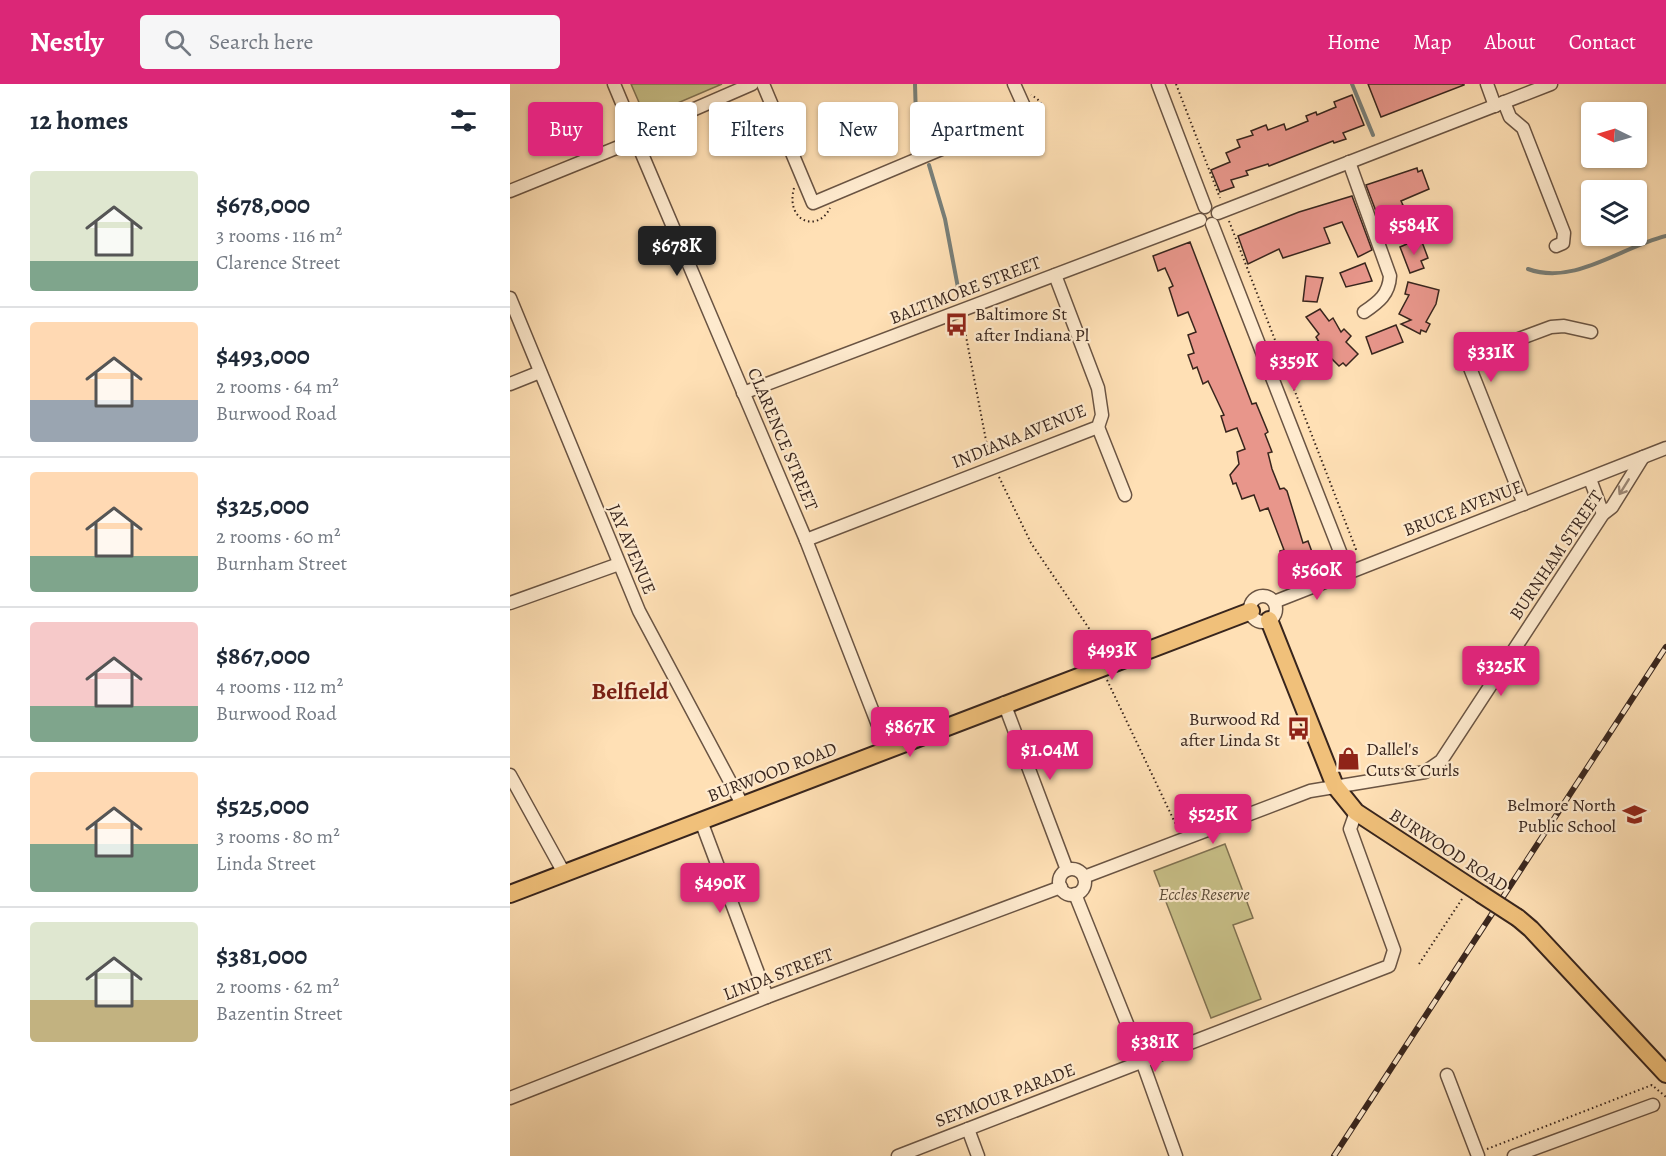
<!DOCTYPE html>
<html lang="en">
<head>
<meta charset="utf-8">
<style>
  :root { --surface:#fff; --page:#f6f6f7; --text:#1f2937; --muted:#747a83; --line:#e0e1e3; --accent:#db2777 }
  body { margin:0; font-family:Alegreya,serif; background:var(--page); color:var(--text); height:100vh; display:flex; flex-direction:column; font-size:22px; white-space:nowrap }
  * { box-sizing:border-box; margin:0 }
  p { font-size:20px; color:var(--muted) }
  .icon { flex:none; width:33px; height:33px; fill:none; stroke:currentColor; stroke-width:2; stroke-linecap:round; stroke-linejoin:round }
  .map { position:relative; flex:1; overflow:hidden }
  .panel { display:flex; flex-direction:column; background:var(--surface); width:510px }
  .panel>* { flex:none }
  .hud { position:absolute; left:18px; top:18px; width:570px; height:54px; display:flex; gap:12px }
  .needle { width:39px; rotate:275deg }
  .fabs { position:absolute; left:1071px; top:18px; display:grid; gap:12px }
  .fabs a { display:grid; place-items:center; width:66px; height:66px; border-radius:6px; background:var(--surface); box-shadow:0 2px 4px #0004; font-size:30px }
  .price { position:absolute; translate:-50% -51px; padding:0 14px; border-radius:6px; background:var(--accent); color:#fff; font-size:20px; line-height:39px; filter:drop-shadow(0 2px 3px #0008) }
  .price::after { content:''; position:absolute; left:50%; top:36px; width:18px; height:14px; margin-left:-9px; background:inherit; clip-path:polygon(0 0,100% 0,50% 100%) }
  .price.on { background:#222; color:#fff }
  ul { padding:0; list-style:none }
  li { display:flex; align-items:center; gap:18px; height:150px; padding:0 30px }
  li+li { border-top:2px solid var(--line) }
  li span { display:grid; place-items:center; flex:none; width:168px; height:120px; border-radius:6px; color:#555 }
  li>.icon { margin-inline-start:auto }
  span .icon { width:72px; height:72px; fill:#fffc; stroke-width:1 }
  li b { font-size:26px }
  h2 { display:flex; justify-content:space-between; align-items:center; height:72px; padding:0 30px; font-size:26px }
  .tag { padding:0 21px; border-radius:6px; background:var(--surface); box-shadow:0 2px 4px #0004; font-size:21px; line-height:54px }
  .tag.on { background:var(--accent); color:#fff }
  header { display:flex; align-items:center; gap:36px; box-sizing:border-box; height:84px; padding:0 30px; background:var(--accent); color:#fff }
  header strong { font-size:28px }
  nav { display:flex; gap:33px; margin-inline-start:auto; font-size:21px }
  .search { width:420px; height:54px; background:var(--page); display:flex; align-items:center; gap:15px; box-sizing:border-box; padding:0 21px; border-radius:6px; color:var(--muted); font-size:22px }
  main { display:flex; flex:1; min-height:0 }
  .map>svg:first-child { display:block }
  .green { fill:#c8c088; stroke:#807252; stroke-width:1.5 }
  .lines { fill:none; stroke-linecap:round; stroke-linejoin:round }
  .stream { stroke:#787f79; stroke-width:4 }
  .building { fill:#e8968b; stroke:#38251d; stroke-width:1.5 }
  .minor-casing { stroke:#6a5443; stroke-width:15 }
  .major-casing { stroke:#38251d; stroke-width:20 }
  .path { stroke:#38251d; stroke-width:2; stroke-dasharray:1.5 3; stroke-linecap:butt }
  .minor { stroke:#ffebcf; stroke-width:12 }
  .major { stroke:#f0c07a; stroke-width:16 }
  .rail-casing { stroke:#38251d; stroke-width:6 }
  .rail { stroke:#ffebcf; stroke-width:4; stroke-dasharray:11; stroke-linecap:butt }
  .major-bridge-casing { stroke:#38251d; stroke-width:20; stroke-linecap:butt }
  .major-bridge { stroke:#f0c07a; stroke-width:16 }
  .oneway { stroke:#9c8876 }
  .labels { text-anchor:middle; stroke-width:4.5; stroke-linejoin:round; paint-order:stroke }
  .street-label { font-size:18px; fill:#38251d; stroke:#ffebcf }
  .poi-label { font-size:18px; fill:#38251d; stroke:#ffebcf; text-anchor:start }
  .park-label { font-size:18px; font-style:italic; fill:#5c4c38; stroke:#ffebcf }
  .district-label { font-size:24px; font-weight:bold; fill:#7a1f14; stroke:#ffebcf }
</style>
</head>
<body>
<header>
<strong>Nestly</strong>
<div class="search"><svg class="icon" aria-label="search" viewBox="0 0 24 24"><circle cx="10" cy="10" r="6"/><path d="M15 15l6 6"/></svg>Search here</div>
<nav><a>Home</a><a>Map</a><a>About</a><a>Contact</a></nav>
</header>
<main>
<section class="panel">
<h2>12 homes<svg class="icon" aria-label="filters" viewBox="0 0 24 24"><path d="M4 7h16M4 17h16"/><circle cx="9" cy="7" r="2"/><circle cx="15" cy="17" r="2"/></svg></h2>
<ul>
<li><span style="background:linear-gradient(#dfe7d0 75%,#7fa58c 0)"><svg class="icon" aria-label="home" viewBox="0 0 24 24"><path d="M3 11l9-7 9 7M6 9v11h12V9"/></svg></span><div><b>$678,000</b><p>3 rooms · 116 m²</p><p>Clarence Street</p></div></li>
<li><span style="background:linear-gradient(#ffd9b3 65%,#9aa5b1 0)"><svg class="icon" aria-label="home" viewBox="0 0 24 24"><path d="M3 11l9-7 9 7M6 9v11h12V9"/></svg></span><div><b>$493,000</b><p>2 rooms · 64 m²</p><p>Burwood Road</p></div></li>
<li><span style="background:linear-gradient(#ffd9b3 70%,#7fa58c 0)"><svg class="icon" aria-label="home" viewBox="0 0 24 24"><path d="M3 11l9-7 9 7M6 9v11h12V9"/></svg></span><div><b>$325,000</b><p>2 rooms · 60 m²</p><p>Burnham Street</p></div></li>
<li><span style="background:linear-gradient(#f6c9c9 70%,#7fa58c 0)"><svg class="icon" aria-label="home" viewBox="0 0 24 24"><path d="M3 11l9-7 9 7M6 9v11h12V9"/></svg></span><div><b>$867,000</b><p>4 rooms · 112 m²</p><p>Burwood Road</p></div></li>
<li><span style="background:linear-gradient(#ffd9b3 60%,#7fa58c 0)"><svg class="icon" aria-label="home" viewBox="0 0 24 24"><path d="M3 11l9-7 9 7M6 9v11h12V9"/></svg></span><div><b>$525,000</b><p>3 rooms · 80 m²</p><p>Linda Street</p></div></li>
<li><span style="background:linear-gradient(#dfe7d0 65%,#c2b280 0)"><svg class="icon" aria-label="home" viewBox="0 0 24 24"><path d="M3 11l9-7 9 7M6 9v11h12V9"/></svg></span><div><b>$381,000</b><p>2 rooms · 62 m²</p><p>Bazentin Street</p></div></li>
</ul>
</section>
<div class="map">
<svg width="1156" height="1072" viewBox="0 0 1156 1072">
  <rect width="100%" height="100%" fill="#ffe0b5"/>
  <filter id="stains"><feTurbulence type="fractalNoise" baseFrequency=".00333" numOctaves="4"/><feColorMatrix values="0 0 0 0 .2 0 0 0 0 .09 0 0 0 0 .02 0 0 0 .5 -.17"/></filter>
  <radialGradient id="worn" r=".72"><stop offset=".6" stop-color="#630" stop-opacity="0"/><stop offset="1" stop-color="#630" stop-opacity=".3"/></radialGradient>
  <g class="green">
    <polygon points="121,0 212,0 149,27 138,29 131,23"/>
    <polygon points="715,760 743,834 723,841 751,915 701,934 644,787"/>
  </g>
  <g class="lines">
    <g class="stream">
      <polyline points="405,0 406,35 412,60"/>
      <polyline points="842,0 863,51"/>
      <polyline points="419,81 435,135 449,209"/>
      <path d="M1018 185C1064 202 1111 163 1156 152"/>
    </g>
  </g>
  <g class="building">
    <polygon points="858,0 954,0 954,1 871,33"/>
    <polygon points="842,11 854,41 833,49 836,55 824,59 823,57 759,82 758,80 736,87 738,91 721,96 724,103 710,108 701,86 720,78 716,69 730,63 727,56 743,51 741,47 756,41 758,46 774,40 776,46 798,37 796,32 806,28 807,31 826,23 824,18"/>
    <polygon points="907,84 908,88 912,86 919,105 891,117 893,121 867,130 856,101"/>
    <polygon points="842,112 862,166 848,173 832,138 814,144 820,159 773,174 769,165 738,180 728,152 789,128"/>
    <polygon points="904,157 905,161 912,158 918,174 911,177 914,184 900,189 890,163"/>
    <polygon points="680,158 742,320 746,319 758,348 755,350 762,368 758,369 762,385 770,405 774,404 777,407 793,459 798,457 802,468 798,469 802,480 779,488 776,478 773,478 770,467 774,466 758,424 750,427 744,411 732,415 726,399 723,400 720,391 729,380 727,368 735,365 727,344 716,348 711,332 714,331 698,297 693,300 687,283 683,285 678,271 684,269 678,251 686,248 678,228 668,232 659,204 663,202 655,184 648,187 643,172"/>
    <polygon points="855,179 862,197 836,203 830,189"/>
    <polygon points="796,192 813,194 807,218 793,217"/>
    <polygon points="898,198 929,206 926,220 916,238 920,240 916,248 911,246 910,250 891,240 901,236 889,230 899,211 895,210"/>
    <polygon points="810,225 819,237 823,234 831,248 834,245 841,252 836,258 848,270 836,282 833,279 829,282 815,268 806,253 809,250 796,233"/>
    <polygon points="886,241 893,258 862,270 856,253"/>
  </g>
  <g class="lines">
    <defs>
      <g id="minor">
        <polyline points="104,0 122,43"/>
        <polyline points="253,0 303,119 517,29 504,0"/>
        <polyline points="648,0 695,123"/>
        <polyline points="977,0 985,22"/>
        <polyline points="994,18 1000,33 1013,44 1054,149 1053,159 1046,162"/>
        <circle cx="125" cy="53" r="11"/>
        <polyline points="134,47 242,0"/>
        <polyline points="129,63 296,456 377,664"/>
        <path d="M839 78 880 192C879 210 869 218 854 228"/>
        <polyline points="0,107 116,60"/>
        <polyline points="708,129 1041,0"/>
        <polyline points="702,140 838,488"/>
        <polyline points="0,214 129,527 232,720"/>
        <polyline points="0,300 30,288"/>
        <polyline points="233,309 690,136"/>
        <polyline points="588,343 615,411"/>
        <polyline points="1080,395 1093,430"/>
        <polyline points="1014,420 960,284 966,271 1041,243 1054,242 1081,248"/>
        <polyline points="296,456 588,343 592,331 588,304 545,191"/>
        <circle cx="753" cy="525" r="13"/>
        <polyline points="764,518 1156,364"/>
        <polyline points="0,519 109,480"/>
        <polyline points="494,619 557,786"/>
        <polyline points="0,691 54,789"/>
        <polyline points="191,737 257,913"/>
        <circle cx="562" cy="798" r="13"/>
        <polyline points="574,793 800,707 915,688 931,677 1093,430 1102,423 1133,373"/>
        <polyline points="565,810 632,977 666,1072"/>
        <polyline points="937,991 968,1072"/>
        <polyline points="0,1014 257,913 551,803"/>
        <polyline points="458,1045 468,1072"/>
        <polyline points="388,1072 879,882 884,866 840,745 846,728"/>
        <polyline points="1004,1072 1143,1021"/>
      </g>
      <g id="major">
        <polyline points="759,536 825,702 846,728 971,810"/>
        <polyline points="0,810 741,527"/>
        <polyline points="1008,834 1021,845 1156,990"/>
      </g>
    </defs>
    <use href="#minor" class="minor-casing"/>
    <use href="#major" class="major-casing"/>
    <g class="path">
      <polyline points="666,0 710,114"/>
      <path d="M506 47 520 49 533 37C535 25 533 17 521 11"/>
      <path d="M284 104C275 138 308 149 320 124"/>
      <polyline points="719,137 847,468"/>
      <polyline points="454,242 479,372"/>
      <polyline points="489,393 521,459 593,565"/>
      <polyline points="597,596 668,745"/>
      <polyline points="909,880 952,815"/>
      <polyline points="977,1065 1142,1001 1156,1013"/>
    </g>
    <use href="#minor" class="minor"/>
    <use href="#major" class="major"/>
    <defs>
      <polyline id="rail" points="824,1072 1156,563"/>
    </defs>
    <use href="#rail" class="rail-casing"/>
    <use href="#rail" class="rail"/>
    <defs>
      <polyline id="major-bridge" points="971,810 1008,834"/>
    </defs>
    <use href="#major-bridge" class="major-bridge-casing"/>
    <use href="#major-bridge" class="major-bridge"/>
  </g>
  <defs><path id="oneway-shaft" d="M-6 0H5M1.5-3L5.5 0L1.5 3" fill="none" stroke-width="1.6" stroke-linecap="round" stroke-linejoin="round" transform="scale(1.5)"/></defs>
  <use class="oneway" href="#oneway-shaft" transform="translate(1114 403) rotate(122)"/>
  <defs>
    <symbol id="bus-bare" viewBox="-9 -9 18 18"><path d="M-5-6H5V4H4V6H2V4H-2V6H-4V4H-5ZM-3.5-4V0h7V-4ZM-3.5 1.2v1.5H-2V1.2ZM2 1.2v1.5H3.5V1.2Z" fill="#8f2418" stroke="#ffebcf" stroke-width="2.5" paint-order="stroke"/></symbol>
    <symbol id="shop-bare" viewBox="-9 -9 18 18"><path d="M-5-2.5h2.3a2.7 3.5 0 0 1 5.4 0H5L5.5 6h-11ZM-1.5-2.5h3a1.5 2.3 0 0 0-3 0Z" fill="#8f2418" stroke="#ffebcf" stroke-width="2.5" paint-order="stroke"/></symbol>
    <symbol id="school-bare" viewBox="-9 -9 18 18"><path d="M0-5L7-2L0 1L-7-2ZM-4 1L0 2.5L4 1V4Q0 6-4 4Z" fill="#8f2418" stroke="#ffebcf" stroke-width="2.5" paint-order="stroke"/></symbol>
  </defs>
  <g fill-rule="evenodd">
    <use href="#bus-bare" x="430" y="224" width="33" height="33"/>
    <use href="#bus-bare" x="772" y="628" width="33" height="33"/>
    <use href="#shop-bare" x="822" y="658" width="33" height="33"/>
    <use href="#school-bare" x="1108" y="714" width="33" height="33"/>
  </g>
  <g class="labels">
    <g class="street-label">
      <text transform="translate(455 206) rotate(-21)" y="6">BALTIMORE STREET</text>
      <text transform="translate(509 352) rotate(-22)" y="6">INDIANA AVENUE</text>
      <text transform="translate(273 355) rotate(67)" y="6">CLARENCE STREET</text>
      <text transform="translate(953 424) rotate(-21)" y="6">BRUCE AVENUE</text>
      <text transform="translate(122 465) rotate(67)" y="6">JAY AVENUE</text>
      <text transform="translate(1046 471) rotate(-56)" y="6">BURNHAM STREET</text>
      <text transform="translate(262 688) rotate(-21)" y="6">BURWOOD ROAD</text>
      <text transform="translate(939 766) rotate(33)" y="6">BURWOOD ROAD</text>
      <text transform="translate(268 890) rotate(-21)" y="6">LINDA STREET</text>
      <text transform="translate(495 1011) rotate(-21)" y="6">SEYMOUR PARADE</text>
    </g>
    <g class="poi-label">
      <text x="465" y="236">Baltimore St<tspan x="465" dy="21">after Indiana Pl</tspan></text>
      <text x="770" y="641" text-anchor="end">Burwood Rd<tspan x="770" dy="21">after Linda St</tspan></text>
      <text x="856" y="671">Dallel's<tspan x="856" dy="21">Cuts &amp; Curls</tspan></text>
      <text x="1106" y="727" text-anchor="end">Belmore North<tspan x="1106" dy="21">Public School</tspan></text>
    </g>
    <g class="park-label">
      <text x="694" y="816">Eccles Reserve</text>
    </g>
    <g class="district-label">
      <text x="120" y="615">Belfield</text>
    </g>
  </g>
  <rect width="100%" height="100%" filter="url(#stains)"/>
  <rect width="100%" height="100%" fill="url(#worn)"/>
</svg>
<div class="fabs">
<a><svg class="needle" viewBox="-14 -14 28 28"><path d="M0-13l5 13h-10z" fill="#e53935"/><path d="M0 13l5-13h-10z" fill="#747a83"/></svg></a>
<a><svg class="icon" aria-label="layers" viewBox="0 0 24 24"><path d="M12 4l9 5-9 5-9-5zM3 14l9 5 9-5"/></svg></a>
</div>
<b class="price" style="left:904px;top:172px">$584K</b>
<b class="price on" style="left:167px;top:193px">$678K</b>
<b class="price" style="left:981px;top:299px">$331K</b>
<b class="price" style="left:784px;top:308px">$359K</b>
<b class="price" style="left:807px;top:517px">$560K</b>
<b class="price" style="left:602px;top:597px">$493K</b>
<b class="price" style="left:991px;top:613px">$325K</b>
<b class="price" style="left:400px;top:674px">$867K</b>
<b class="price" style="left:540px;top:697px">$1.04M</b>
<b class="price" style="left:703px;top:761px">$525K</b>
<b class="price" style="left:210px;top:830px">$490K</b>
<b class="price" style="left:645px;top:989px">$381K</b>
<div class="hud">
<a class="tag on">Buy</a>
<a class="tag">Rent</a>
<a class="tag">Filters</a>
<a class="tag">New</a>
<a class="tag">Apartment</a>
</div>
</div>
</main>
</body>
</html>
